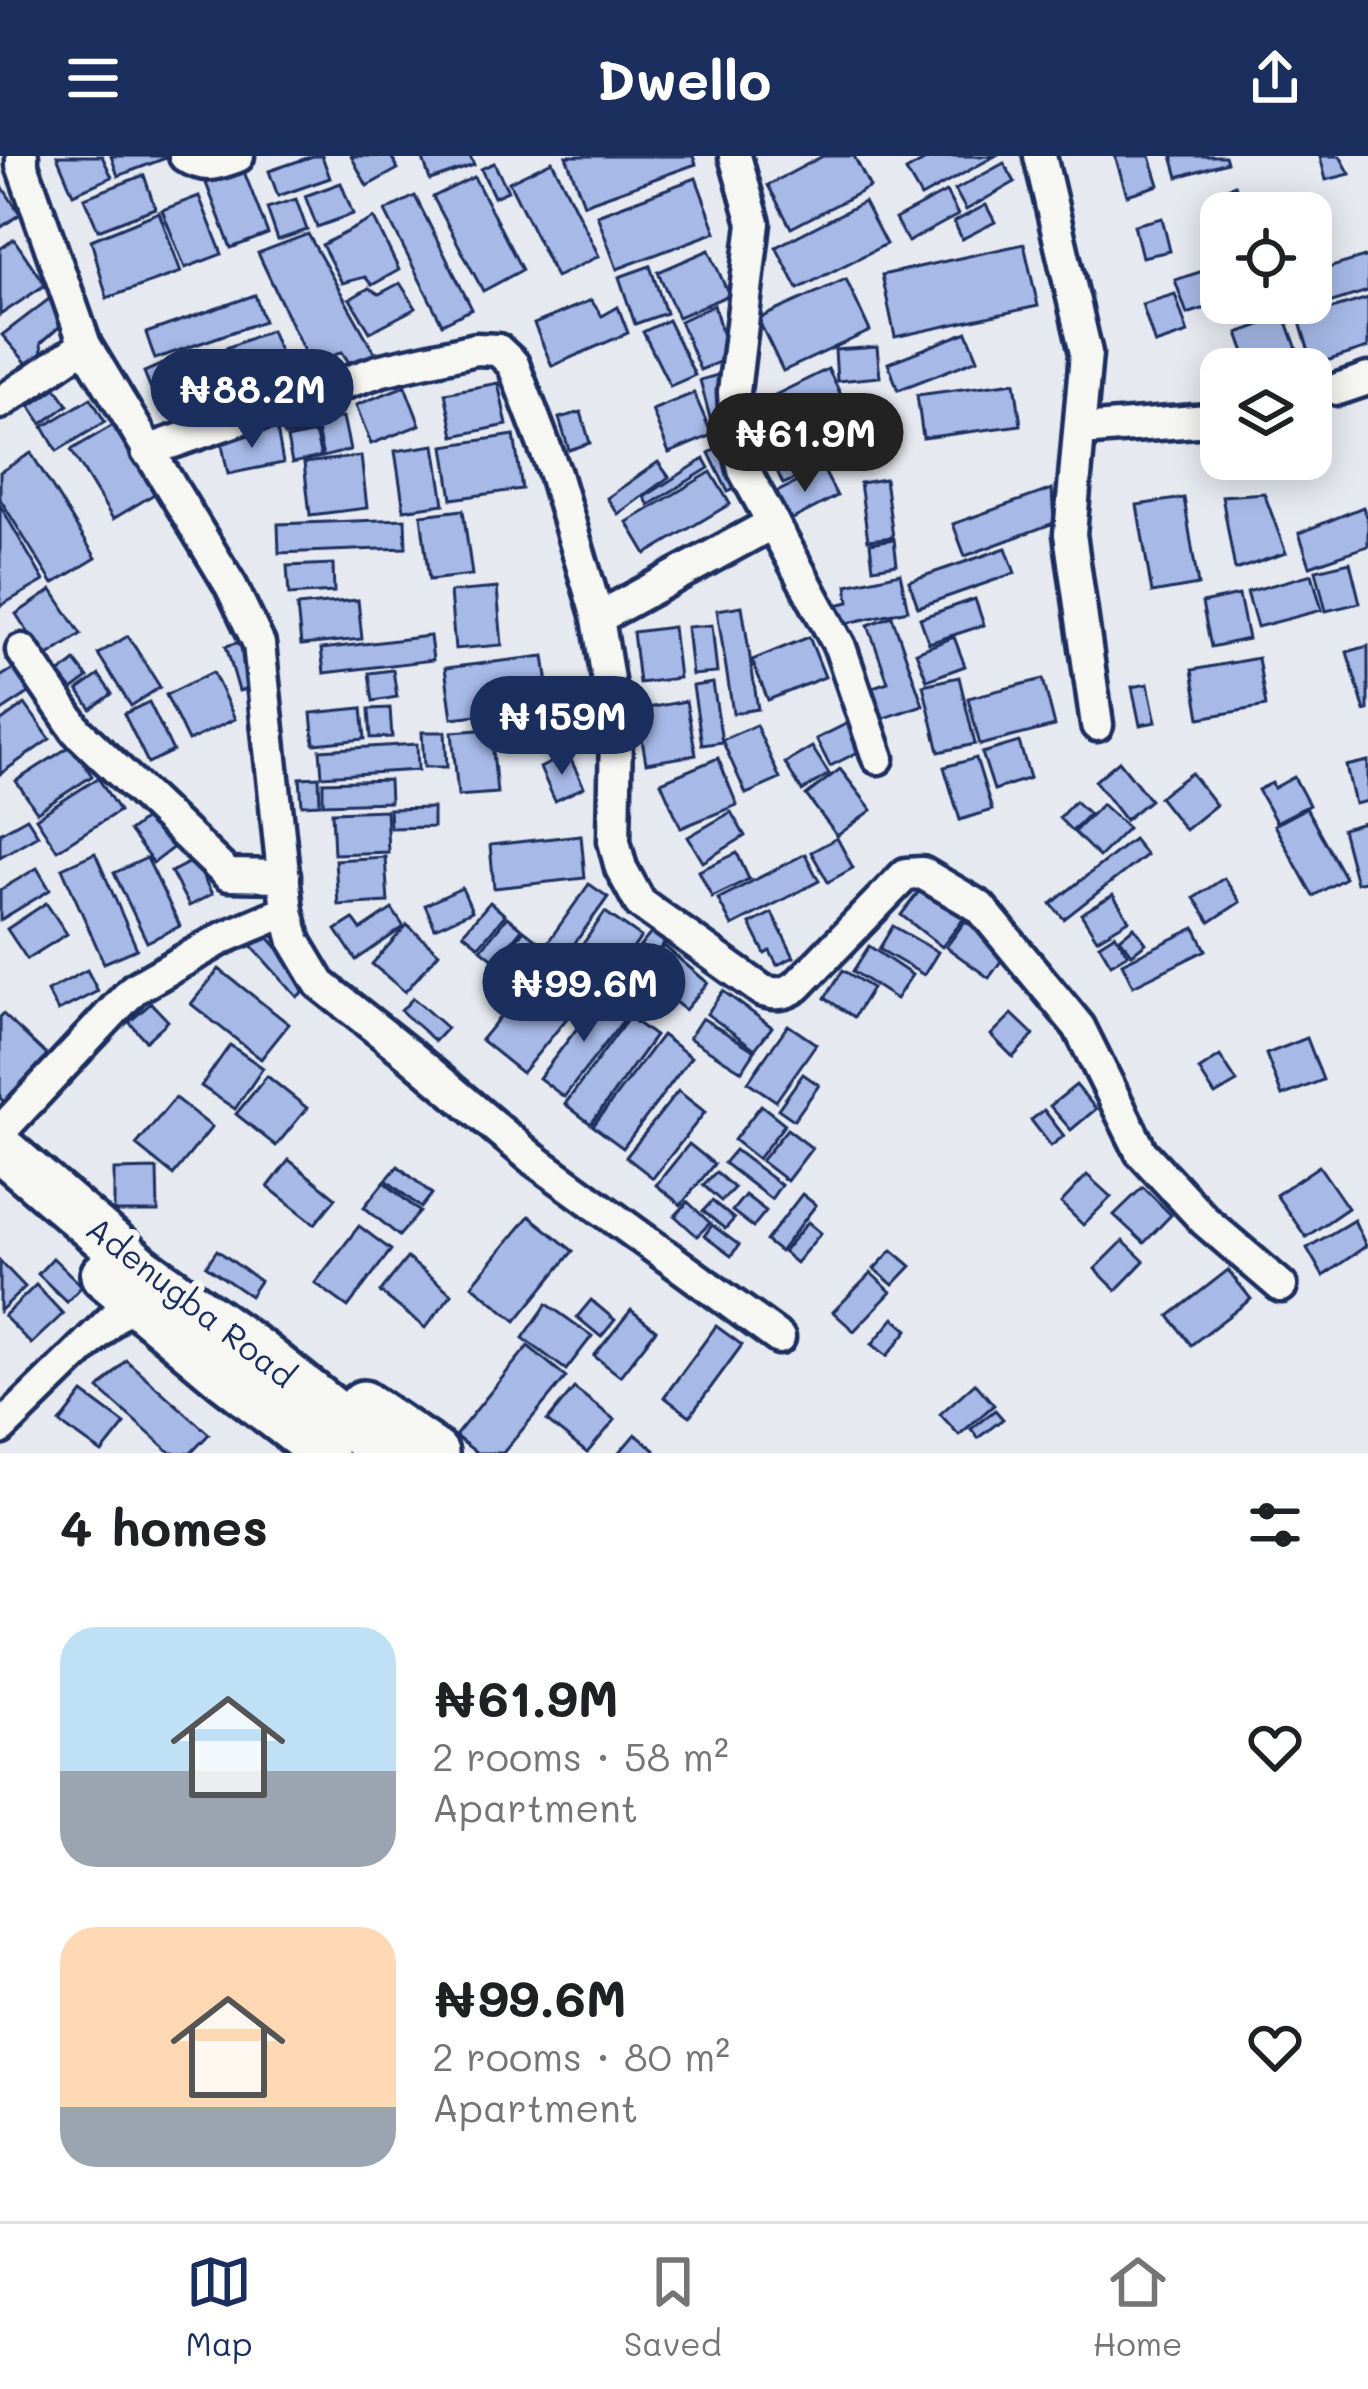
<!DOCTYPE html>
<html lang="en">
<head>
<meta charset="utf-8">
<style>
  :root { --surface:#fff; --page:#f2f2f2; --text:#202124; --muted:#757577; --line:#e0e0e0; --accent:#1b2f5e }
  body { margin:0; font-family:Mali,sans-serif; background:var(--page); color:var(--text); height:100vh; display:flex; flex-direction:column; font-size:45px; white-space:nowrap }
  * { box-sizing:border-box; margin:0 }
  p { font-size:39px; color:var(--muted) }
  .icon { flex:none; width:66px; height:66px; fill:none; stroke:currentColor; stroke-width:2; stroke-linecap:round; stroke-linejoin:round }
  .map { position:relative; height:1297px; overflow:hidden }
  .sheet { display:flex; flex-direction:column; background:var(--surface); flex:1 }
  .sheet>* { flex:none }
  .buttons { position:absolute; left:1200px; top:36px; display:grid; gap:24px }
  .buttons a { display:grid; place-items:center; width:132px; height:132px; border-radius:24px; background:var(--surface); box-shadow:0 6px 30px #0003; font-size:60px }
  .price { position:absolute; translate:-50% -102px; padding:0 27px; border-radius:42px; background:var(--accent); color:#fff; font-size:39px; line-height:78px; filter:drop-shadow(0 3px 6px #0008) }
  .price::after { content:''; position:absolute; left:50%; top:72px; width:36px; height:27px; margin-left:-18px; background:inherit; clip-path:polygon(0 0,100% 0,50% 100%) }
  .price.current { background:#222; color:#fff }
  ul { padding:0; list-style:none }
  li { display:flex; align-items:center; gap:36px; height:300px; padding:0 60px }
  li span { display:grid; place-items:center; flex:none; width:336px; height:240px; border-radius:36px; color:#555 }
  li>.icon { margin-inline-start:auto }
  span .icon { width:144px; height:144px; fill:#fffc; stroke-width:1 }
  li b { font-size:51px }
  h2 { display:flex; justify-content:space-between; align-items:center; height:144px; padding:0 60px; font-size:51px }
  header { display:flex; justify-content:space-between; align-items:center; height:156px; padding:0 60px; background:var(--accent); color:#fff; font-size:54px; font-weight:700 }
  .menu { display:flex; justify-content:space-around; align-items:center; height:168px; border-top:3px solid var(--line); background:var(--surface); font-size:33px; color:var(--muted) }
  .menu a { display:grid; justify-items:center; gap:6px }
  .menu .current { color:var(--accent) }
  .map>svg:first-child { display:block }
  .building { fill:#a6b9e7; stroke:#1b2f5e; stroke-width:3 }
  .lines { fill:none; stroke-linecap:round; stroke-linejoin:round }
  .street-casing { stroke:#1b2f5e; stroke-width:39 }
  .secondary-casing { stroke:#1b2f5e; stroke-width:54 }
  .street { stroke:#f6f6f2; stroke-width:30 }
  .secondary { stroke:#f6f6f2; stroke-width:45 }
  .labels { text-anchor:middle; stroke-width:12; stroke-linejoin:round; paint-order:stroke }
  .street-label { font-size:33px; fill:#1b2f5e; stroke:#f6f6f2 }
</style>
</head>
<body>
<header><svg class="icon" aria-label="menu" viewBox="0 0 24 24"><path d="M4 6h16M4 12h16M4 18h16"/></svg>Dwello<svg class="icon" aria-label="share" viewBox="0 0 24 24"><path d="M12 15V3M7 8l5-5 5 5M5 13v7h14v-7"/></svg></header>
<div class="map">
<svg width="1368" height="1297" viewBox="0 0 1368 1297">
  <rect width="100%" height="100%" fill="#e6eaf0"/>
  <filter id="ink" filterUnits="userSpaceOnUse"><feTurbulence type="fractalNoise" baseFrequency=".00833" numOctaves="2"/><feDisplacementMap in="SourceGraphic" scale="24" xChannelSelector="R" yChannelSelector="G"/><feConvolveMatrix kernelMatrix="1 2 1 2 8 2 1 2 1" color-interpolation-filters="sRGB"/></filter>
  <g filter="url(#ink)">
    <g class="building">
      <polygon points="57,0 102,0 112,21 73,38"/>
      <polygon points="111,0 171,0 118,20"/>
      <polygon points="313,0 322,0 330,22 278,40 269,15"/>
      <polygon points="351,0 391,0 398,13 367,30"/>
      <polygon points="422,0 470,0 474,9 430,24"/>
      <polygon points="566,0 693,0 696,8 584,48"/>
      <polygon points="823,0 854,0 870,31 791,72 768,29"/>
      <polygon points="933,0 995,0 921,41 906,15"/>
      <polygon points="1115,0 1150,0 1159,29 1127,39"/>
      <polygon points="1172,0 1225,0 1227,6 1178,21"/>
      <polygon points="1320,0 1340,0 1350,18 1326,24"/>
      <polygon points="552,5 599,100 556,121 509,26"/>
      <polygon points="494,7 508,35 494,41 481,13"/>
      <polygon points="1004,7 1015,26 966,54 955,34"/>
      <polygon points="243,13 268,78 231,92 206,27"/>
      <polygon points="144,19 155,52 98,74 84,42"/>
      <polygon points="474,21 522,114 483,135 433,41"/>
      <polygon points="696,22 716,76 617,113 597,59"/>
      <polygon points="0,27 20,58 0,72"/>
      <polygon points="341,27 353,58 317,71 305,40"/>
      <polygon points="1235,29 1246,57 1225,57 1216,36"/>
      <polygon points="946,36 958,59 908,86 895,63"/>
      <polygon points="199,40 222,98 185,112 162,54"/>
      <polygon points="415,40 472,153 442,168 385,55"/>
      <polygon points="296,43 307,74 278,84 267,52"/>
      <polygon points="864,46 886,88 798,133 776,91"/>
      <polygon points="986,49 995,66 962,83 954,66"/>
      <polygon points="159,56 181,116 107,142 91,84"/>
      <polygon points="374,62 399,114 372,129 365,121 342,127 322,89"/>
      <polygon points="1162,62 1170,95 1142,101 1134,69"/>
      <polygon points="308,78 377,201 352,211 342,196 311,210 258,97"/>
      <polygon points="14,83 45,129 0,159 0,93"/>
      <polygon points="1024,88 1038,150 895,181 882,119"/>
      <polygon points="709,94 729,139 678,161 658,116"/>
      <polygon points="1368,100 1368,135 1316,151 1313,143 1311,144 1311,117"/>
      <polygon points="1221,109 1221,147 1187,158 1175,124"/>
      <polygon points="650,110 666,157 635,168 619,121"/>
      <polygon points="846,123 870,175 783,215 758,163"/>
      <polygon points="400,127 416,152 370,176 350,143 369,132 379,138"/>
      <polygon points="1175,138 1188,177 1155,188 1142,148"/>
      <polygon points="255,139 264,165 155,203 146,177"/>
      <polygon points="1368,142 1368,192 1313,209 1299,163"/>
      <polygon points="49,143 66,165 41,187 42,199 30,211 2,179"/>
      <polygon points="591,144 602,160 618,151 628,177 552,210 534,168"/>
      <polygon points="714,149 729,202 700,214 680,165"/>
      <polygon points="1285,160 1302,207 1285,213 1251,213 1238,177"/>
      <polygon points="668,164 695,219 670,230 643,176"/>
      <polygon points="271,174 292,226 225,250 210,220 233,211 226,192"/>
      <polygon points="967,176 978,203 898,234 888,207"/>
      <polygon points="877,191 880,221 837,225 835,194"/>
      <polygon points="181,200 190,215 204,215 206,224 156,245 144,216"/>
      <polygon points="828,213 848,253 770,292 749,252"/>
      <polygon points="728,216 727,278 715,281 700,224"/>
      <polygon points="1015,226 1021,269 923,282 917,239"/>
      <polygon points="498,227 507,269 454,280 445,237"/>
      <polygon points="405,230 420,269 371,288 356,249"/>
      <polygon points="56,232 68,249 42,268 30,250"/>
      <polygon points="694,237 712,279 669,297 652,254"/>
      <polygon points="91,242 105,266 57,295 43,271"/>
      <polygon points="581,256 590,287 569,294 559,262"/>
      <polygon points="343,261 350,294 323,301 317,274 285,280 282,274"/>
      <polygon points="115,268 156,337 113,363 71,294"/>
      <polygon points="277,273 283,307 228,318 221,284"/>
      <polygon points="822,274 836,304 783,328 769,298"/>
      <polygon points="315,277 321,301 292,307 287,283"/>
      <polygon points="514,279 522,333 452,343 444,290"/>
      <polygon points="435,289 444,348 404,354 395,295"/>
      <polygon points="723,290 742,329 728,336 709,297"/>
      <polygon points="31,297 96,402 53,428 0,343 0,316"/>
      <polygon points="361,300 367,352 310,359 304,307"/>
      <polygon points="704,303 709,312 649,349 644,341"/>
      <polygon points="658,306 669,321 618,358 607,342"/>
      <polygon points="823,313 837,340 787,366 773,338"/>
      <polygon points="711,316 730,348 646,398 627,366"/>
      <polygon points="885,323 893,381 868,384 860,327"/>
      <polygon points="1052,333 1054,367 965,400 953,368"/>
      <polygon points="1264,337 1286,397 1235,414 1222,340"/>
      <polygon points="1184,342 1198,429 1152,437 1137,349"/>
      <polygon points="0,349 44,425 0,450"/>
      <polygon points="1363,351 1368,366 1368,390 1310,410 1299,377"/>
      <polygon points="463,354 472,419 429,424 421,359"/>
      <polygon points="405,363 406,392 279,397 278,368"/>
      <polygon points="894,383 897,408 873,412 870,387"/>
      <polygon points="1006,392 1015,417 918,451 909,425"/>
      <polygon points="1350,406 1360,447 1326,455 1316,414"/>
      <polygon points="333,408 334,436 289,439 287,410"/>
      <polygon points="900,417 908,454 838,469 836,449 849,446 847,429"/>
      <polygon points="1312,418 1322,454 1257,471 1247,436"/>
      <polygon points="497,432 502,489 455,493 450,436"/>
      <polygon points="52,434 81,478 45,502 16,458"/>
      <polygon points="1239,439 1248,483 1211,491 1202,447"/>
      <polygon points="975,443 984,469 929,487 920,462"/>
      <polygon points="358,444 362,483 301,489 297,450"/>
      <polygon points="742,450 758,553 733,557 717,454"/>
      <polygon points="892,460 923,549 872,566 861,535 888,526 868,469"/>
      <polygon points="712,469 717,517 692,519 687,471"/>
      <polygon points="673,471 679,522 639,527 633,476"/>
      <polygon points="128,480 160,531 131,550 98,498"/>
      <polygon points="430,480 433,504 324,517 321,493"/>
      <polygon points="809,481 825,521 768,544 752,504"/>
      <polygon points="954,481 965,510 927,524 916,496"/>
      <polygon points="243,485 255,531 239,535 226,490"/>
      <polygon points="1368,490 1368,554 1365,555 1347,496"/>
      <polygon points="544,500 551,550 452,562 445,512"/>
      <polygon points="1258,502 1266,550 1200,562 1192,514"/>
      <polygon points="75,505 88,522 72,534 59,518"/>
      <polygon points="16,511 32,535 0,556 0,521"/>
      <polygon points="393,514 397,541 373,545 369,517"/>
      <polygon points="213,516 235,563 188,585 166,539"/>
      <polygon points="99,519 112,538 91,553 78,534"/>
      <polygon points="959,521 975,588 939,596 923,529"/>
      <polygon points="1043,523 1055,570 980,589 968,542"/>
      <polygon points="713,527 722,586 702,589 693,530"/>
      <polygon points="1148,528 1156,566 1140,569 1132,531"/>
      <polygon points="686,545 696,599 646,607 637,554"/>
      <polygon points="149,546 173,595 148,607 124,558"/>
      <polygon points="25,548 50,583 0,618 0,566"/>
      <polygon points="362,552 365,583 314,588 311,557"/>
      <polygon points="390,552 392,581 371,582 369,553"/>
      <polygon points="848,567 862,594 830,610 816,583"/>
      <polygon points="756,569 780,623 746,638 722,584"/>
      <polygon points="491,573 497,637 458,640 452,576"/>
      <polygon points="422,576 445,576 447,611 424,611"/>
      <polygon points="1019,586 1030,622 994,634 982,597"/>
      <polygon points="417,588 418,614 322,620 320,594"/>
      <polygon points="72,589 92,620 37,656 16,625"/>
      <polygon points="812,591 829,618 802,635 785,607"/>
      <polygon points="568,598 584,631 555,645 540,612"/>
      <polygon points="718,602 737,649 681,672 661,626"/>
      <polygon points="976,602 992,654 960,664 944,611"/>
      <polygon points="1119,605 1150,644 1125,664 1095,625"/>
      <polygon points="1368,605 1368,645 1355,648 1346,610"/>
      <polygon points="840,613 872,654 837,680 806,639"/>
      <polygon points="1191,617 1216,649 1185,674 1159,641"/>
      <polygon points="319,621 320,648 302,649 300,622"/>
      <polygon points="1294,621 1309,649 1276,666 1258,634 1272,627 1274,632"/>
      <polygon points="98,622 119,655 57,694 36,662"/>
      <polygon points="389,624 390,646 323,648 323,626"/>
      <polygon points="1075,645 1089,658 1072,675 1059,662"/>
      <polygon points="1102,648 1128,672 1099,701 1074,676"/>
      <polygon points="433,652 433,671 390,672 389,653"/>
      <polygon points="1306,652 1345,722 1313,740 1274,669"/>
      <polygon points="386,654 388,696 334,698 332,656"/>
      <polygon points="731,656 745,680 703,706 688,681"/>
      <polygon points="150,659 175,690 153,707 129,675"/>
      <polygon points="27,662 38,679 0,701 0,677"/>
      <polygon points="1368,666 1368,724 1356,727 1342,673"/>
      <polygon points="581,679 585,722 494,732 490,689"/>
      <polygon points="837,682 853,712 828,726 811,696"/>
      <polygon points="1133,683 1146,699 1064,763 1051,748"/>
      <polygon points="95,697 137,793 104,807 62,712"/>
      <polygon points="737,697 749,723 712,741 699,715"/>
      <polygon points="805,698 819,725 732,770 718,743"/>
      <polygon points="385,701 388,746 338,749 335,704"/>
      <polygon points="147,702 180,770 147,786 114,717"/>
      <polygon points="194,704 212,738 189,750 171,716"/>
      <polygon points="37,712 50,734 0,764 0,734"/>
      <polygon points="1224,722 1240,746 1210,766 1194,742"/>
      <polygon points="589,728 608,741 567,798 548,786"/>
      <polygon points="923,730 965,761 942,791 901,759"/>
      <polygon points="462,732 472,755 435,772 425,749"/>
      <polygon points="1113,739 1129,764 1097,783 1081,758"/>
      <polygon points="490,746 505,759 479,790 463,777"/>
      <polygon points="46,747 67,778 27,803 7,773"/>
      <polygon points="392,753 404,771 356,804 336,774 353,763 361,774"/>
      <polygon points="605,756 641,781 608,828 572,804"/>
      <polygon points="772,757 794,801 777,809 770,795 765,798 750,768"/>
      <polygon points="507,761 522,773 496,805 481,793"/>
      <polygon points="965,765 1008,795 989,822 946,791"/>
      <polygon points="407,769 439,797 405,836 372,808"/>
      <polygon points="893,770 938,796 924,819 879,793"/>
      <polygon points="656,771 669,781 623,839 609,828"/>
      <polygon points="1134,771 1146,787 1132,798 1120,782"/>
      <polygon points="1195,772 1206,794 1133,830 1122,807"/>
      <polygon points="262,774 310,830 297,841 248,786"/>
      <polygon points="524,774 542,788 516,821 498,807"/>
      <polygon points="1115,778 1128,798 1111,808 1099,788"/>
      <polygon points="664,790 708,827 685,854 641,819"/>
      <polygon points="869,790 912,819 896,843 853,815"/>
      <polygon points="557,795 572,807 557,826 542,814"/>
      <polygon points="575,809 599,824 586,843 563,828"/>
      <polygon points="219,813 289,868 261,903 191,848"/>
      <polygon points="87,814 98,835 58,855 47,835"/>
      <polygon points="843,814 872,832 854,861 825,842"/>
      <polygon points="527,828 568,861 522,917 481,884"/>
      <polygon points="723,835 772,871 755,893 707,858"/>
      <polygon points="604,837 630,856 564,941 539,922"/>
      <polygon points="413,842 447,872 435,885 401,855"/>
      <polygon points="151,847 168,865 146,885 129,866"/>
      <polygon points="3,858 49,901 5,947 0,942 0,861"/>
      <polygon points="1012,858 1034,879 1013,901 991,879"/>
      <polygon points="629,861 655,880 591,968 565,948"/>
      <polygon points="702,862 755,895 742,915 689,882"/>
      <polygon points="788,869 816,888 776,945 748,926"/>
      <polygon points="662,879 691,901 623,992 593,970"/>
      <polygon points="1307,882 1323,924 1282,940 1266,898"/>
      <polygon points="230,889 263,912 235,953 201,930"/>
      <polygon points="1220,900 1237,926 1215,939 1199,914"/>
      <polygon points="803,918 819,929 794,964 778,953"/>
      <polygon points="267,920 307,952 276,990 236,958"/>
      <polygon points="1076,929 1096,953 1071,974 1050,950"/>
      <polygon points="678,935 705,956 653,1022 626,1001"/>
      <polygon points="175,942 212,971 173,1019 136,989"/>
      <polygon points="761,949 785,968 758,1003 734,984"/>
      <polygon points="1044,954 1064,980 1051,990 1031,964"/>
      <polygon points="787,973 812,992 787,1025 761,1005"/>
      <polygon points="689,988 714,1008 681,1049 656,1029"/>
      <polygon points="735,994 781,1029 771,1043 724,1007"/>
      <polygon points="289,1004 336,1042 315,1068 268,1031"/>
      <polygon points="398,1010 432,1038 421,1052 386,1024"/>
      <polygon points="1319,1010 1348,1052 1306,1081 1276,1039"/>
      <polygon points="157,1013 158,1056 114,1056 114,1014"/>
      <polygon points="716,1016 734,1032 721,1045 703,1029"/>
      <polygon points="1087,1019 1111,1041 1083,1069 1061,1047"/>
      <polygon points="384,1026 420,1056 399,1080 364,1051"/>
      <polygon points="1143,1031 1171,1059 1144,1087 1114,1059"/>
      <polygon points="802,1038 816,1049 780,1096 766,1085"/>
      <polygon points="745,1039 766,1055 753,1071 732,1055"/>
      <polygon points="712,1045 734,1063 725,1073 703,1055"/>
      <polygon points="688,1046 710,1067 697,1080 675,1060"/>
      <polygon points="529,1060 573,1095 516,1165 472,1129"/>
      <polygon points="1354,1064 1366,1090 1323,1120 1307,1092"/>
      <polygon points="808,1066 821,1077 796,1107 783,1096"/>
      <polygon points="712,1069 739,1089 731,1100 704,1080"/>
      <polygon points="359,1070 391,1094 348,1151 315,1127"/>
      <polygon points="1123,1085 1144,1105 1116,1134 1095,1113"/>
      <polygon points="217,1094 260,1125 250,1140 206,1110"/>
      <polygon points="892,1094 911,1110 893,1129 874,1113"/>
      <polygon points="53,1102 82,1130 67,1146 38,1118"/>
      <polygon points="407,1102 452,1138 425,1172 380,1136"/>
      <polygon points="0,1105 25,1131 0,1155"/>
      <polygon points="1228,1114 1251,1143 1191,1189 1169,1160"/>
      <polygon points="871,1117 891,1136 854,1175 833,1156"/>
      <polygon points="36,1129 63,1158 31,1188 4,1160"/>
      <polygon points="591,1144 615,1164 601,1181 577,1161"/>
      <polygon points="547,1148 592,1180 566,1214 523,1182"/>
      <polygon points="631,1154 656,1174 620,1220 594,1200"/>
      <polygon points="894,1162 908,1174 887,1200 872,1188"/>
      <polygon points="716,1170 742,1189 690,1260 664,1241"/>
      <polygon points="528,1190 566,1221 503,1297 477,1297 455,1280"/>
      <polygon points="126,1204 209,1278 191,1297 171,1297 99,1233"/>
      <polygon points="975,1227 994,1249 959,1279 940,1258"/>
      <polygon points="574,1232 615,1264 587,1297 547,1265"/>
      <polygon points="83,1237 125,1268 102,1297 60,1267"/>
      <polygon points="995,1254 1003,1263 978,1282 971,1273"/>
      <polygon points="635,1278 655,1294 653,1297 619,1297"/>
    </g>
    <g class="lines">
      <defs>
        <g id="street">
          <polyline points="22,0 22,9 85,189 231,430 259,488 287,755 295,786 320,828 411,900 533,1003 779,1182"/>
          <path d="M185 0C205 13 216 8 238 0"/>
          <polyline points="735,0 754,67 734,236 737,284 744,314 840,491 878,602"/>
          <polyline points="1040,0 1086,197 1070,378 1097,569"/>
          <polyline points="1338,233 1368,223"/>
          <polyline points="0,247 85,189"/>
          <polyline points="1081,274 1221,263"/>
          <path d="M147 295 382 214 476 193 498 194 513 208 555 318 598 462 616 573 614 685 621 712 640 747 763 835C777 839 785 838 797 830L906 718 922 717 980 751 1079 871 1141 996 1205 1065 1281 1130"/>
          <polyline points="598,462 773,367"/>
          <polyline points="22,494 77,575 228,719 284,720"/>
          <polyline points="0,976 134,833 223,782 287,755"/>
          <polyline points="0,1273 133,1143"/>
        </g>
        <g id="secondary">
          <polyline points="0,992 141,1113 259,1197 385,1297"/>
          <polyline points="104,1119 224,1220 324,1297"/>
          <polyline points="363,1248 435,1297"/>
        </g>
      </defs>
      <use href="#street" class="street-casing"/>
      <use href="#secondary" class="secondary-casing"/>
      <use href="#street" class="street"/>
      <use href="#secondary" class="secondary"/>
    </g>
  </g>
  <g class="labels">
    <g class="street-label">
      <text transform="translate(191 1146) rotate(38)" y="12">Adenugba Road</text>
    </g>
  </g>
</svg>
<div class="buttons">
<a><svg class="icon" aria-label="locate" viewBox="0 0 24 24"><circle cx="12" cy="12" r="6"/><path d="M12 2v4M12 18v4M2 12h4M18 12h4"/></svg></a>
<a><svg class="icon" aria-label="layers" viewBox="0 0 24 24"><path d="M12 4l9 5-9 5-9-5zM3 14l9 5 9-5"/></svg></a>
</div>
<b class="price" style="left:252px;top:295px">₦88.2M</b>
<b class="price current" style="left:805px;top:339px">₦61.9M</b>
<b class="price" style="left:562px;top:622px">₦159M</b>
<b class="price" style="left:584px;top:889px">₦99.6M</b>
</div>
<section class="sheet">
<h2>4 homes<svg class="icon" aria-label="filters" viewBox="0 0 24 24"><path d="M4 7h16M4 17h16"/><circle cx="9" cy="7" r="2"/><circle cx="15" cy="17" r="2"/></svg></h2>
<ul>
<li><span style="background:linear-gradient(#bfe0f5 60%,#9aa5b1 0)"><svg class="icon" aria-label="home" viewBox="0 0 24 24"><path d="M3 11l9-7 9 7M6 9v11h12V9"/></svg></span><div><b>₦61.9M</b><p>2 rooms · 58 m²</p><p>Apartment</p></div><svg class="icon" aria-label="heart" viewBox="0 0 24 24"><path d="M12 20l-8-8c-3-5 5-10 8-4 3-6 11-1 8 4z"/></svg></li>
<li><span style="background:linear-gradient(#ffd9b3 75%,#9aa5b1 0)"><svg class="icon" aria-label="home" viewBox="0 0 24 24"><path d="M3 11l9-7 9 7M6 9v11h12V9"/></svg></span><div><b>₦99.6M</b><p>2 rooms · 80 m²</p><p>Apartment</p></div><svg class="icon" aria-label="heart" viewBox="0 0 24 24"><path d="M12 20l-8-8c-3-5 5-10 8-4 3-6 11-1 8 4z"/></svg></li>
</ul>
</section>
<nav class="menu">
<a class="current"><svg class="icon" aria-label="map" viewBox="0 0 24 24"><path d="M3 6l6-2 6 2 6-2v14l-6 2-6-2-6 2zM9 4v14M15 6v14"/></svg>Map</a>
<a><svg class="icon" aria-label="saved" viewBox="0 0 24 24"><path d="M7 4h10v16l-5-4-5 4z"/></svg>Saved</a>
<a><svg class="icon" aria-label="home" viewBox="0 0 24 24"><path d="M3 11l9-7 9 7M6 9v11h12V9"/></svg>Home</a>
</nav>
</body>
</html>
